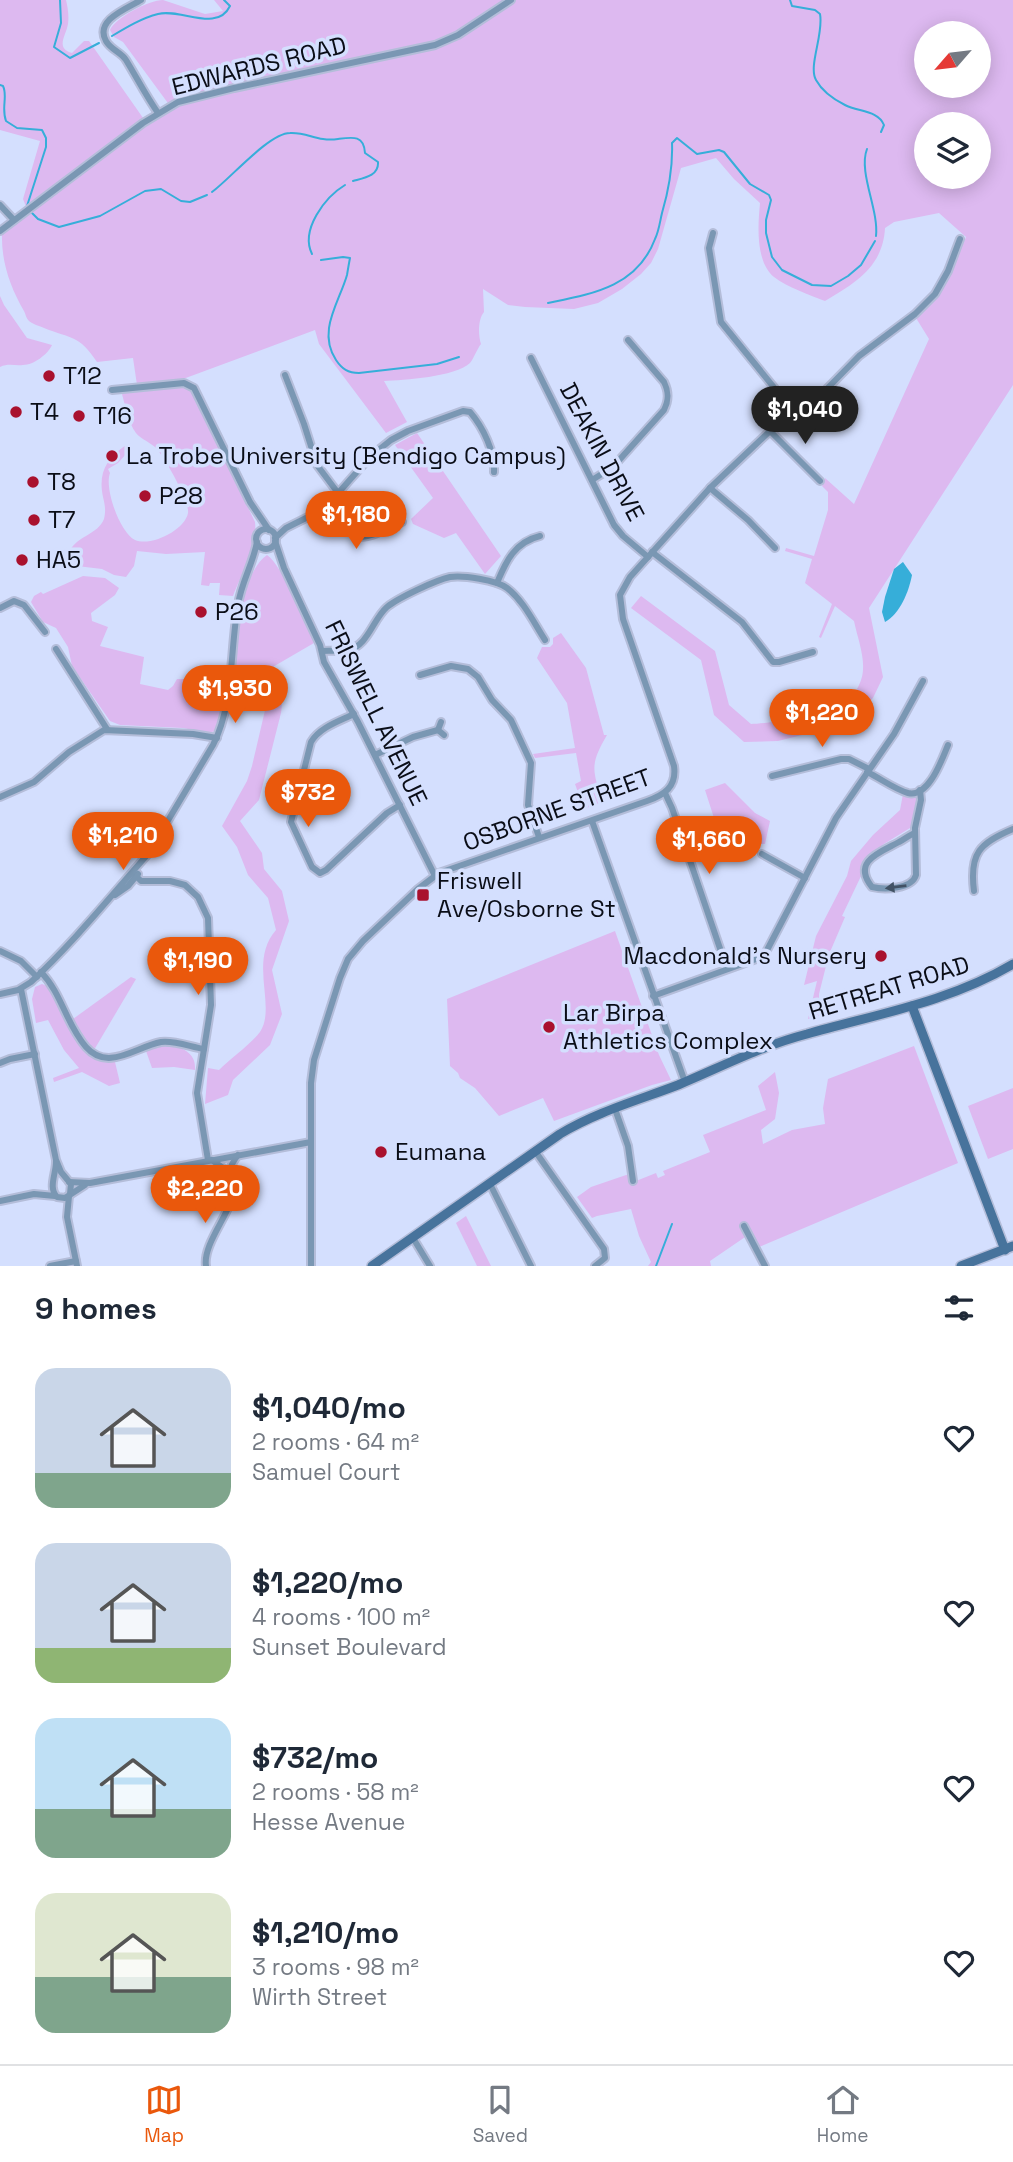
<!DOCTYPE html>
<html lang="en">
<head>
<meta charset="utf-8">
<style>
  :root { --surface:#fff; --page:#f6f6f7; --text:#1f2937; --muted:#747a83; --line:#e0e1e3; --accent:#ea580c }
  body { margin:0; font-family:"Space Grotesk",sans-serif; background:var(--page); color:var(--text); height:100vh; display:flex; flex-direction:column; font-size:26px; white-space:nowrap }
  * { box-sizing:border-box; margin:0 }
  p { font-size:23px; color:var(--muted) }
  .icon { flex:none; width:38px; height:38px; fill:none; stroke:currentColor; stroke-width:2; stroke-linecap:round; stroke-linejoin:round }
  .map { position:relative; height:1266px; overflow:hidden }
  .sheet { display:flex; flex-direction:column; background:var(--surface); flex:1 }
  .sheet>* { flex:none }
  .needle { width:46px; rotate:242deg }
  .buttons { position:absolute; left:914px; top:21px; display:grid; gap:14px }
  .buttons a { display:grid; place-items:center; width:77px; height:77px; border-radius:50%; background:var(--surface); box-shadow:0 4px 18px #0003; font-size:35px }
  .price { position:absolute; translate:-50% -60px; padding:0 16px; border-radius:24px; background:var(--accent); color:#fff; font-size:23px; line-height:46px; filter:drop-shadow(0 2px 4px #0008) }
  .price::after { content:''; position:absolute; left:50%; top:42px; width:21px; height:16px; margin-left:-10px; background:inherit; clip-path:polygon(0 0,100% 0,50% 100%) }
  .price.selected { background:#222; color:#fff }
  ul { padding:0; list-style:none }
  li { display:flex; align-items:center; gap:21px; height:175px; padding:0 35px }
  li span { display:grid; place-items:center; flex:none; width:196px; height:140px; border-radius:21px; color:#555 }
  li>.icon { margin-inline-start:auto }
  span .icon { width:84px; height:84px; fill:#fffc; stroke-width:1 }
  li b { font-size:30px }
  h2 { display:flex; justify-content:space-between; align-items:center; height:84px; padding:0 35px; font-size:30px }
  .dock { display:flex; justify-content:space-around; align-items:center; height:98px; border-top:2px solid var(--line); background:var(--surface); font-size:19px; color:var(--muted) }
  .dock a { display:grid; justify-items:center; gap:4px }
  .dock .selected { color:var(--accent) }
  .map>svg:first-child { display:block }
  .green { fill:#ddb9f0; fill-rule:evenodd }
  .water { fill:#36aed9 }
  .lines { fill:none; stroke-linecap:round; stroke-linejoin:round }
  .stream { stroke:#36aed9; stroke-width:2 }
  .street-casing { stroke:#b4bdd9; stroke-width:10 }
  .secondary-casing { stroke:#b4bdd9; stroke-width:12 }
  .street { stroke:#7a97b3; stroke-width:6 }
  .secondary { stroke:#47739c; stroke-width:9 }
  .oneway { fill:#425265 }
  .poi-dot { fill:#a9112e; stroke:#d4dffe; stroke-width:2.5 }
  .labels { text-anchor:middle; stroke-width:7; stroke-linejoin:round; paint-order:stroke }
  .street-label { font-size:24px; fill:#0a0d17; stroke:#d4dffe }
  .poi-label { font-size:24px; fill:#0a0d17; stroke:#d4dffe; text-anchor:start }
</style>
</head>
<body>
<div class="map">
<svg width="1013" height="1266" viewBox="0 0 1013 1266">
  <rect width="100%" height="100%" fill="#d4dffe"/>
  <g class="green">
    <path d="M0 0H66C68 8 69 16 68 24 66 36 55 48 72 53L84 41H89L148 125 173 110 123 42 114 37 110 30C115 18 149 0 163 0L205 14 223 11 214 0H1013V385L869 608 883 677 873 698 846 724 778 741 744 742 714 715 701 660 631 608 641 596 715 651 729 705 751 724C771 723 826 716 842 706 853 699 863 682 863 669 864 654 857 636 854 621L835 606 821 638 819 637 832 604 805 583 812 559 785 551 786 548 814 556 828 510V492L822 486 825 478 854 504 929 339 916 318 938 297 948 279 966 237 939 213 894 222 885 228C883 267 855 283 825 301 810 295 787 287 774 277 755 261 758 225 760 203L734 179 716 158 681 168 658 249 651 263 641 274 622 289 598 303 574 309 525 307 508 305 483 289 484 312C478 319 478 335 481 344 477 349 474 358 470 363 455 377 404 380 384 381L407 422 386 433 319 344 315 330 183 379 137 385 133 358 97 362C79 335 72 339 44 328 40 326 32 324 29 321 26 318 26 315 24 311 10 287 1 261 2 233L29 214 23 199 40 141 0 130ZM926 33H978V86H926ZM926 124H978V177H926Z"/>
    <path d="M0 296 4 305 27 338 52 345C48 354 34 365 23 365 14 366 9 363 0 367Z"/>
    <path d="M184 387 190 389 195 396 255 522C258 550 242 572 233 596L219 595 220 583H210L209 586 201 585 205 552 166 554 137 551 134 566 126 577 114 575 102 569 77 566 69 553C75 536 98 535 104 519 106 511 105 505 103 497 98 473 106 459 126 445L127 453 118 463 108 469 110 473C104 488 120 533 135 540 151 547 185 530 188 513 190 502 163 454 155 447 148 441 138 438 134 430 130 424 124 402 122 394L125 391Z"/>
    <polygon points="417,433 501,556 485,574 456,533 444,538 413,524 411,519 433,498 395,445"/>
    <path d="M267 555C283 566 305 623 314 643L271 668C277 683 284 697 281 713L259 800 240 821 262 853 264 869 282 891 289 921 272 970 282 1014 270 1045 233 1080 228 1095 205 1104 208 1068 219 1070C230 1059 252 1043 260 1032 277 1006 248 962 276 930L268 898 248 875 237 847 222 826 247 781 252 766 266 706 260 683 230 697C235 659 236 577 267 555Z"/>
    <polygon points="83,576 105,578 119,588 115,595 91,613 92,621 108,627 100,646 144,657 140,684 168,690 173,686 177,679 186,679 189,687 197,687 197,682 224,683 220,713 215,731 209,733 183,728 120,725 110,721 72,666 68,647 56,628 43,622 31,602 34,596 41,592 43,594"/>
    <path d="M561 633 586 668 604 735H607C589 766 593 769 602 802L584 809 575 784 581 781 576 753 535 758 533 754 575 748 567 703 537 658 542 647H550L553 644V638Z"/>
    <polygon points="725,783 755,813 770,821 765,844 759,844 755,839 714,818 705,790"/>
    <polygon points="903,794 915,795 918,798 912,824 910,828 884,844 863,864 862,874 842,916 845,917 824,966 826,966 819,994 819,1016 808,1019 817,981 804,985 816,936 847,876 851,861 873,835 900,810"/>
    <polygon points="615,931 659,1055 671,1080 652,1085 554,1121 543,1098 499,1116 475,1088 460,1078 458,1073 450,1066 447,999"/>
    <polygon points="131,977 136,979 94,1050 80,1033 73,1019"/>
    <path d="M42 984 49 987C64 1014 77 1064 115 1062L120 1083 109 1086 82 1072 54 1082 53 1078 79 1068 64 1050 48 1020 36 1023 32 999 35 987Z"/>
    <path d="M159 1045C176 1044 197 1050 195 1070L174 1067 152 1068 146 1051Z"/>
    <polygon points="914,1046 958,1163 759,1247 751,1233 710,1261 711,1266 648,1266 651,1262 639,1236 631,1209 597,1216 592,1218 577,1197 591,1187 629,1174 631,1183 656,1173 658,1178 665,1175 663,1171 710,1152 703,1135 766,1110 758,1086 775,1072 779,1093 775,1119 761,1130 763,1144 792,1130 825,1124 823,1108 828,1079"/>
    <polygon points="1013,1088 1013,1149 988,1159 968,1106"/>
    <polygon points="466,1216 491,1266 477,1266 456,1223"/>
  </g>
  <path class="water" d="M903 562 912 575C909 591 900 614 885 622L882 612 885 597 894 569Z"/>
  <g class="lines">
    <g class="stream">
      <polyline points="60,0 61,23 54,47 70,58 99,43"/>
      <path d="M790 0 792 6 815 10 820 14C824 34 808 66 816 80 822 91 835 100 845 105 858 112 878 110 884 125L881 132"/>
      <path d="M112 36C127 27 142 18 158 14 181 8 217 33 230 6L224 0"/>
      <path d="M0 85 3 86C8 96 1 108 6 121L17 128 42 130 46 138V147L27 206"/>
      <path d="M867 149C858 172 879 210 876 236"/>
      <path d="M212 192C230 179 269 133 290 133 308 132 317 142 338 139 353 137 364 135 365 153L378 162C379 176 364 178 353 181"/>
      <polyline points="31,212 38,219 59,227 100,216 145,191 161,189 181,201 190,202 207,195"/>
      <path d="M312 254C300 230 325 197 345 185"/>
      <path d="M321 260 343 257 350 258C349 263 348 269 347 275 339 303 317 331 336 360 342 369 348 373 359 373L437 364 459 357"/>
      <path d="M548 303C592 294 637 287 655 239 659 231 660 221 662 213 669 189 673 168 672 143L677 138 697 154 719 150 724 152 750 184 769 195 771 200 766 220V233L772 257 782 270 812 285 831 286 848 276 861 265 875 241"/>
      <polyline points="656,1266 672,1224"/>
    </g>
    <defs>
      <g id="street">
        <path d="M141 0C128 8 94 20 106 41 111 50 121 52 126 60 137 78 146 96 158 113"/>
        <polyline points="0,205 14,220"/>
        <polyline points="0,231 143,123 178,102 234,88 435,45 458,35 511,0"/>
        <polyline points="713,233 709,248 721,322 789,406 789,413"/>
        <polyline points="531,358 614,525 623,536 648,557"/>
        <polyline points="285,375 304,424 317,465 338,493"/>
        <polyline points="112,390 184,383 194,388 250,502 269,530"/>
        <polyline points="770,431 820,481"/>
        <path d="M592 480 613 467 664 410C669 400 669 392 664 382L628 340"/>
        <polyline points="710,488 748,520 775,548"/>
        <path d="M327 504C360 544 354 544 402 522"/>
        <circle cx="266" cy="539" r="10"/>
        <path d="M275 538 286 528 310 516 332 500 371 456 391 440 408 431 463 411 470 412C483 427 495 452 494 472"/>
        <polyline points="275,541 284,568 320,645 324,662 358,722 435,876"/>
        <polyline points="652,552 742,622 773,662 779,662 813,652"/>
        <path d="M497 583C506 561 515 542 540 536"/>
        <polyline points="0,608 14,601 24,605 45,632"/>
        <polyline points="56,649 107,729"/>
        <path d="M322 651C331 650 340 652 348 650 368 646 373 619 387 607 398 598 436 580 450 577 463 575 496 580 507 588 523 600 534 623 545 640"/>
        <polyline points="420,675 451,666 468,669 478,677 492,700 511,720 531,763 528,805 539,837"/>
        <path d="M354 714C340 721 320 727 311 742L291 822 312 867 320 873 326 870 387 813 400 805"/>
        <polyline points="441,722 438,730 444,735"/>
        <polyline points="375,755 413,737 438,730"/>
        <path d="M867 772C880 778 894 789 908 793 929 798 942 759 948 745"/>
        <polyline points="772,776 841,759 849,759 869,769"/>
        <polyline points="665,793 672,808 727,969"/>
        <polyline points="0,797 34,782 69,752 104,730 193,734 217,738"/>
        <polyline points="95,818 101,826 144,850 148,854"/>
        <polyline points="592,821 685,1082"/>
        <path d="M915 833C909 835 905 839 899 842 881 852 851 861 872 887 885 890 912 889 916 875L915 828 921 800 920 790"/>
        <polyline points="762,854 805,878"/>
        <polyline points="133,873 141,881 170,881 185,885 198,897 208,918 211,1005 197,1093 208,1160"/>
        <path d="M974 891C969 853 980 843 1013 829"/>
        <polyline points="115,895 128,886 138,874"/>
        <polyline points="0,951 21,961 37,977"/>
        <path d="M41 972C62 994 66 1024 86 1047 108 1072 135 1047 161 1042 174 1040 191 1047 204 1049"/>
        <polyline points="21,989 56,1160 61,1172 71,1184 70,1194"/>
        <path d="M0 994 18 990 31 982C73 943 110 897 148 854L213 745C234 705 230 649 238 605 241 583 253 564 257 542"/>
        <polyline points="653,996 759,958 765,954 836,818 894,734 923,681"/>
        <polyline points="0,1063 10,1059 35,1054"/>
        <polyline points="615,1109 628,1146 633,1181"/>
        <polyline points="535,1151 604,1249 605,1258 595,1266"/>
        <polyline points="212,1160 223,1168 227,1176"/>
        <path d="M56 1162C56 1174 48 1188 57 1197L65 1198 85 1185"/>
        <polyline points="69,1182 90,1183 311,1142"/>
        <polyline points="490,1184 531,1266"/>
        <polyline points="69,1196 67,1217 77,1266"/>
        <polyline points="0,1201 34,1194 55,1196"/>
        <polyline points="744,1226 765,1266"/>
        <polyline points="413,1238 430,1266"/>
        <polyline points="50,1266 76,1261"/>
        <path d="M206 1266C203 1247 224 1221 230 1203 237 1183 220 1178 238 1155"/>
        <path d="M311 1266V1083L314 1060 340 978 348 959 363 941 418 889 439 873 647 801C664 795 677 787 674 766L623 619 620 595 630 577 710 488 789 413 802 409 815 401 859 356 915 314 935 294 948 271 960 239"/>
      </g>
      <g id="secondary">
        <polyline points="912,1006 1005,1250"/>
        <path d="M372 1266 560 1134C596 1112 639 1100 678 1085 721 1067 761 1046 807 1034 877 1014 949 1002 1013 964"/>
        <polyline points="961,1266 1013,1246"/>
      </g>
    </defs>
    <use href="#street" class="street-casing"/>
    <use href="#secondary" class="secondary-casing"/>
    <use href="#street" class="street"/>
    <use href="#secondary" class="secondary"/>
  </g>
  <defs><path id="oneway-solid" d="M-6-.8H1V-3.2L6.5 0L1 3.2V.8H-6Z" transform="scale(1.75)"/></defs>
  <use class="oneway" href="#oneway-solid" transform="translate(896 887) rotate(173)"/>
  <g class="poi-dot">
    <circle cx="49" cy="376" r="7"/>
    <circle cx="16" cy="412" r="7"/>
    <circle cx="79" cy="416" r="7"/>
    <circle cx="112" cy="456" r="7"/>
    <circle cx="33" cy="482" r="7"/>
    <circle cx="145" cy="496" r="7"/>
    <circle cx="34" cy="520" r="7"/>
    <circle cx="22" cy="560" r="7"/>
    <circle cx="201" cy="612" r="7"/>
    <rect x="416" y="888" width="14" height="14" rx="3.5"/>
    <circle cx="881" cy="956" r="7"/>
    <circle cx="549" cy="1027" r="7"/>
    <circle cx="381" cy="1152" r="7"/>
  </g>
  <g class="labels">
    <g class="street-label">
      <text transform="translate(259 66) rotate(-14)" y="8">EDWARDS ROAD</text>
      <text transform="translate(602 452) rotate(62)" y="8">DEAKIN DRIVE</text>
      <text transform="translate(376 713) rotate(64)" y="8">FRISWELL AVENUE</text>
      <text transform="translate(557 810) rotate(-20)" y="8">OSBORNE STREET</text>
      <text transform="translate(889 988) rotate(-17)" y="8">RETREAT ROAD</text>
    </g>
    <g class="poi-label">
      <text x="63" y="384">T12</text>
      <text x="30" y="420">T4</text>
      <text x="93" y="424">T16</text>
      <text x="126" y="464">La Trobe University (Bendigo Campus)</text>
      <text x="47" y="490">T8</text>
      <text x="159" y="504">P28</text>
      <text x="48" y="528">T7</text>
      <text x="36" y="568">HA5</text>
      <text x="215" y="620">P26</text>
      <text x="437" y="889">Friswell<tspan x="437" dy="28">Ave/Osborne St</tspan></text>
      <text x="867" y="964" text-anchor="end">Macdonald’s Nursery</text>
      <text x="563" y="1021">Lar Birpa<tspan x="563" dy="28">Athletics Complex</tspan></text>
      <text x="395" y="1160">Eumana</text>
    </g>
  </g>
</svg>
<div class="buttons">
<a><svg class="needle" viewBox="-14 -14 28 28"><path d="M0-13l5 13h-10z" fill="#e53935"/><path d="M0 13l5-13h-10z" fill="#747a83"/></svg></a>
<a><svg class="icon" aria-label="layers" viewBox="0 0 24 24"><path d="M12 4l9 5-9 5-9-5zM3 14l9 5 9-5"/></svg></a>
</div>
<b class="price selected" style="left:805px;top:446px">$1,040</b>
<b class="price" style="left:356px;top:551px">$1,180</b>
<b class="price" style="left:235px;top:725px">$1,930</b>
<b class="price" style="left:822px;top:749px">$1,220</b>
<b class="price" style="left:308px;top:829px">$732</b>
<b class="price" style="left:123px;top:872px">$1,210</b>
<b class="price" style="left:709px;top:876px">$1,660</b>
<b class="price" style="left:198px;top:997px">$1,190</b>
<b class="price" style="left:205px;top:1225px">$2,220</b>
</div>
<section class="sheet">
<h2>9 homes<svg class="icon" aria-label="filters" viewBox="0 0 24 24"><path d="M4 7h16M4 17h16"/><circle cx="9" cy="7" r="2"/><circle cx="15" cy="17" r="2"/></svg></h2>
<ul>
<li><span style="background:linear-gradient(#c9d6e8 75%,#7fa58c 0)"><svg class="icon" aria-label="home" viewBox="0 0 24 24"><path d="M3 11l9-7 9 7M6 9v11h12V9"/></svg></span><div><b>$1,040/mo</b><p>2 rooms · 64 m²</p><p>Samuel Court</p></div><svg class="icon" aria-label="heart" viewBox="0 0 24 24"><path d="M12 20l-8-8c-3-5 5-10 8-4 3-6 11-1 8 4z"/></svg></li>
<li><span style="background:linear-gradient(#c9d6e8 75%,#8fb573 0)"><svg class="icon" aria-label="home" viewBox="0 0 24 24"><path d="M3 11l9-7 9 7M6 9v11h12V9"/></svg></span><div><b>$1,220/mo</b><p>4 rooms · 100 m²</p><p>Sunset Boulevard</p></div><svg class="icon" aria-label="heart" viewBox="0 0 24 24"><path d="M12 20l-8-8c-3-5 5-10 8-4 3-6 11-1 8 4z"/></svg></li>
<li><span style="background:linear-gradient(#bfe0f5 65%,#7fa58c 0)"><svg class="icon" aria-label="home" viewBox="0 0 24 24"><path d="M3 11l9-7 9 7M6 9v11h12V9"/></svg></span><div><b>$732/mo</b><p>2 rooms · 58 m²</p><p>Hesse Avenue</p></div><svg class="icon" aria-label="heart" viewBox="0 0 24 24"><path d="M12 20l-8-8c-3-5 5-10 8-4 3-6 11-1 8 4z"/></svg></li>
<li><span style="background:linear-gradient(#dfe7d0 60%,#7fa58c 0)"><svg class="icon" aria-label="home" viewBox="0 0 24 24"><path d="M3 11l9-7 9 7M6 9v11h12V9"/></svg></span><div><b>$1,210/mo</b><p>3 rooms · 98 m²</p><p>Wirth Street</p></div><svg class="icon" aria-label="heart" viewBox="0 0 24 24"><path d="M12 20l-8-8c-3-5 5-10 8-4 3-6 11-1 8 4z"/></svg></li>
</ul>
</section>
<nav class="dock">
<a class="selected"><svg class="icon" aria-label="map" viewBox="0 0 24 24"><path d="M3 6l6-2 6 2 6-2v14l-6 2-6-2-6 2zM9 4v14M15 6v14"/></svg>Map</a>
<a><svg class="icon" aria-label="saved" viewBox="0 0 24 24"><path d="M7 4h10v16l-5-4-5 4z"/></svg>Saved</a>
<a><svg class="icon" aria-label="home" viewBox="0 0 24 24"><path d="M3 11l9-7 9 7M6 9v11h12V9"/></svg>Home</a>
</nav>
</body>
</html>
